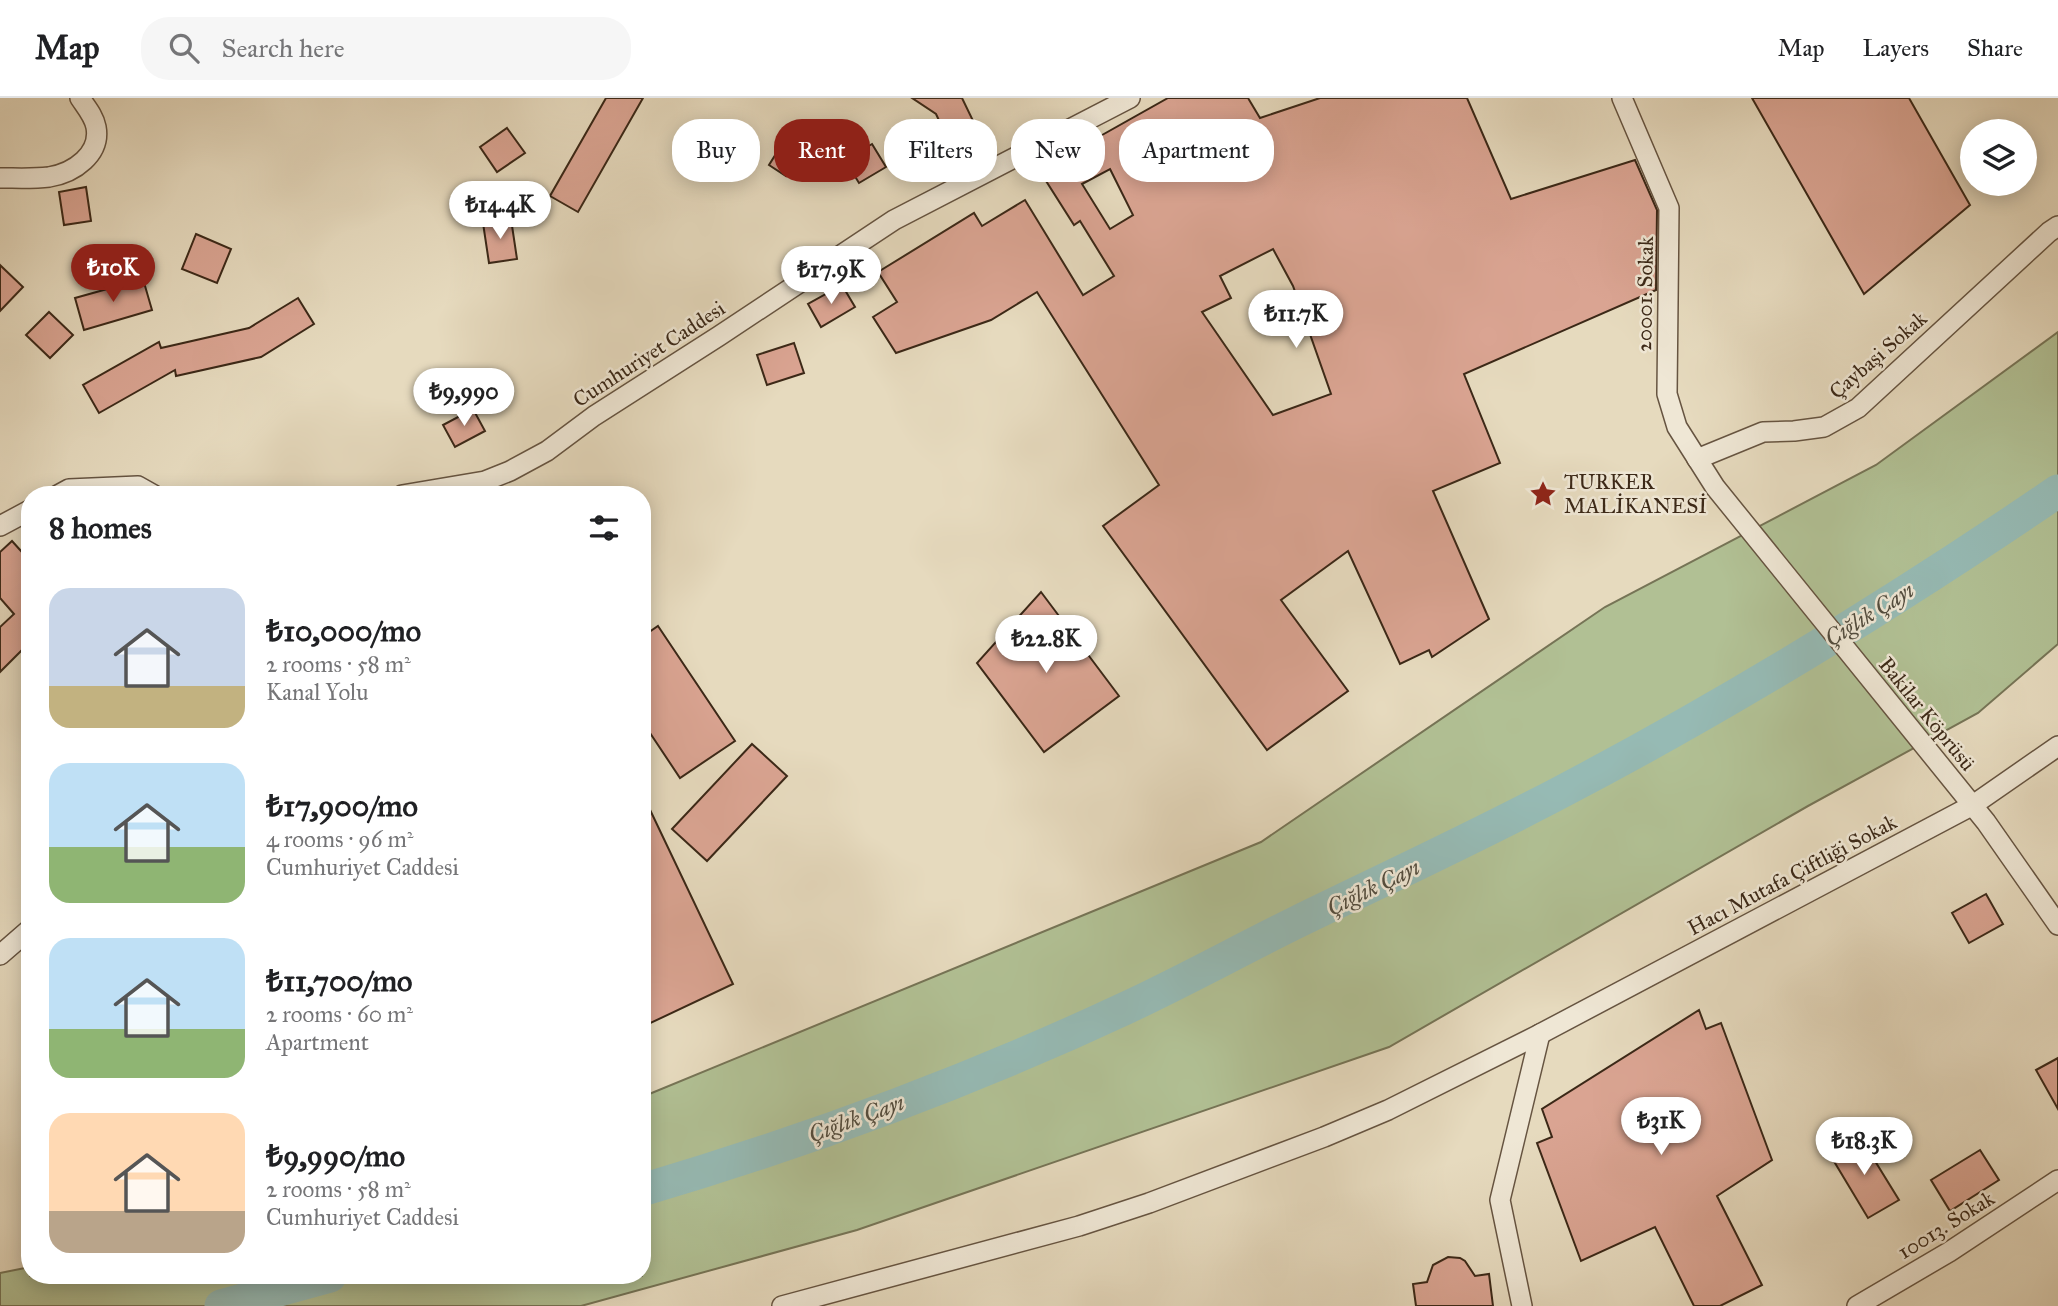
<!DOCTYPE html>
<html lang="en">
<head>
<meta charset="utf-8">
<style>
  :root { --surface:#fff; --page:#f6f6f6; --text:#202124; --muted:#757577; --line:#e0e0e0; --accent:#8f2418 }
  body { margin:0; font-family:"IM FELL Great Primer",serif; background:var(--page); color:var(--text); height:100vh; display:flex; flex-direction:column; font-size:26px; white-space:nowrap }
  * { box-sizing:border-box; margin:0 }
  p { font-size:23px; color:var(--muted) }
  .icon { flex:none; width:38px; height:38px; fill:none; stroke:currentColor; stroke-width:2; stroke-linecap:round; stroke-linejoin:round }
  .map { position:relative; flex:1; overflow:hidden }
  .sheet { position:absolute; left:21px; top:388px; width:630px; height:798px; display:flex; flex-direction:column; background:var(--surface); border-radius:28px; box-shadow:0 4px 18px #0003 }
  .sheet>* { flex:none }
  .guide { position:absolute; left:672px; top:21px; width:665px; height:63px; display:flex; gap:14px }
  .controls { position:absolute; left:1960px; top:21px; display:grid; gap:14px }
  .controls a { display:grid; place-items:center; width:77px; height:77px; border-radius:50%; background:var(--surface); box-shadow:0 4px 18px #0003; font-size:35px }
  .price { position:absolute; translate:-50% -60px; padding:0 16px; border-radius:24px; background:#fff; color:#222; font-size:23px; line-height:46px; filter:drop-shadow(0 2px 4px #0008) }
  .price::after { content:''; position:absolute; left:50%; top:42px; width:21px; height:16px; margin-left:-10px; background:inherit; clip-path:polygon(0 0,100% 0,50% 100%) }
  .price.active { background:var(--accent); color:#fff }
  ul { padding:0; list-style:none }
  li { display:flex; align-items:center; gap:21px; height:175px; padding:0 28px }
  li span { display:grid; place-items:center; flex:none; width:196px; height:140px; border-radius:21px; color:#555 }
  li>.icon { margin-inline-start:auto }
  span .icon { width:84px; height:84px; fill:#fffc; stroke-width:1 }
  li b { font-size:30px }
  h2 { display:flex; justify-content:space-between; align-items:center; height:84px; padding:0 28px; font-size:30px }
  .chip { padding:0 24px; border-radius:28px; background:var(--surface); box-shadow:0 4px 18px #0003; font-size:24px; line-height:63px }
  .chip.active { background:var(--accent); color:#fff }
  header { display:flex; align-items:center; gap:42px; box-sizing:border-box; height:98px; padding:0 35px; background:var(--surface); border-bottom:2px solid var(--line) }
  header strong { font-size:33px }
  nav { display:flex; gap:38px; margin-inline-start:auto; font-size:24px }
  .search { width:490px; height:63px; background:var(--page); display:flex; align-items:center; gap:18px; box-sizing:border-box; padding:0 24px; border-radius:28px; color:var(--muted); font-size:26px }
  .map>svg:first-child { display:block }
  .green { fill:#b1c094; stroke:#767456; stroke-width:2 }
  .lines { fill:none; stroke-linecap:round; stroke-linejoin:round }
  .river { stroke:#96bab4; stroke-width:33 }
  .building { fill:#daa492; stroke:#3b2817; stroke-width:2; fill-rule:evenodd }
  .minor-casing { stroke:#665441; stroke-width:22 }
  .minor { stroke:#efe7d5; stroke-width:19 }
  .labels { text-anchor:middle; stroke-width:5; stroke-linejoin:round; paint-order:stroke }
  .street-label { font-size:21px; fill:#3b2817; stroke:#efe7d5 }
  .poi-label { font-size:21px; fill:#3b2817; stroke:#efe7d5; text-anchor:start }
  .water-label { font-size:23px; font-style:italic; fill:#524c3e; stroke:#efe7d5 }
</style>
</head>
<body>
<header>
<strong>Map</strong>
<div class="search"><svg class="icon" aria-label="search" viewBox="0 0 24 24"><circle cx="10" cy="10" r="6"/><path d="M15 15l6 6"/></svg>Search here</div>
<nav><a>Map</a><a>Layers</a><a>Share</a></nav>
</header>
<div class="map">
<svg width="2058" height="1208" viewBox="0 0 2058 1208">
  <rect width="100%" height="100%" fill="#e6dabe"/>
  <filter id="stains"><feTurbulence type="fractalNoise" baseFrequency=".00286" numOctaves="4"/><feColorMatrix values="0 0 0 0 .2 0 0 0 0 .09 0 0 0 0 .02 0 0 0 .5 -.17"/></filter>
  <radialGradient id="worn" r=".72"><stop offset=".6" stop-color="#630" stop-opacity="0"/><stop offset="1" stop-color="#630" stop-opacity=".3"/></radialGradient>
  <polygon class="green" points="2058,234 2058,546 1978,615 1808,708 1389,949 857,1132 581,1208 0,1208 0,1175 30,1169 30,1178 642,1178 642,999 1261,744 1605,509 1876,367"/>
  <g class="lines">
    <g class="river">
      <path d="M642 1092C808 1043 970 983 1126 910 1184 883 1240 852 1297 824 1385 781 1474 740 1561 694 1733 604 1898 502 2058 393"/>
      <polyline points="221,1208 330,1178"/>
    </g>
  </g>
  <g class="building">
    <polygon points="606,0 643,0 578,114 550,98"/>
    <polygon points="912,0 962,0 977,31 949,44 936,16"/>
    <path d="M1168 0H1248L1260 20 1320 0H1467L1511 101 1635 62 1657 112 1656 192 1464 276 1500 365 1433 393 1489 521 1432 559 1429 552 1400 566 1348 453 1281 502 1348 593 1267 652 1103 428 1159 387 1037 194 991 222 896 255 873 219 897 204 878 174 974 115 982 128 1025 102 1083 197 1114 178 1080 123 1074 127 1041 75 1079 50ZM1110 71 1133 117 1110 131 1082 86ZM1273 151 1293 188 1331 296 1273 317 1202 214 1231 200 1220 178Z"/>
    <polygon points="1752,0 1909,0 1970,107 1864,196"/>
    <polygon points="507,30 525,55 497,74 480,49"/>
    <polygon points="784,43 801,54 786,78 769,67"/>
    <polygon points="872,46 886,69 859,85 845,62"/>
    <polygon points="86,89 91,123 64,127 59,94"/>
    <polygon points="511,121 517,161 489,165 483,125"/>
    <polygon points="196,136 231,151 217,185 182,171"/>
    <polygon points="0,167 23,189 0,213"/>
    <polygon points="143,181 152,212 84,232 75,200"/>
    <polygon points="842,187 855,209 821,229 808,206"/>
    <polygon points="298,200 314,226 261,259 176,278 175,272 99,315 83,287 159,244 161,250 249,230"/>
    <polygon points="49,214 73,237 50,260 26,237"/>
    <polygon points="794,245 804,275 767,287 757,257"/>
    <polygon points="473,311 485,333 455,349 443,327"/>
    <polygon points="12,443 30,463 30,544 0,574 0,529 14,516 0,500 0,454"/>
    <polygon points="1041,494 1119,598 1044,654 977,565"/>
    <polygon points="658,528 735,643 680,680 642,623 642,539"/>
    <polygon points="752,646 787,678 707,763 672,731"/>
    <polygon points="642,695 733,886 642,929"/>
    <polygon points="1986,796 2003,826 1969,845 1952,815"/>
    <polygon points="1699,912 1706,931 1721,925 1772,1062 1717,1098 1762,1187 1720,1208 1694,1208 1655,1129 1581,1163 1537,1045 1552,1039 1542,1011"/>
    <polygon points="2058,960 2058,1011 2036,972"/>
    <polygon points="1859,1037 1899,1102 1868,1120 1829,1055"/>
    <polygon points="1980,1052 1999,1082 1950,1113 1931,1082"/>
    <polygon points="1448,1159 1460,1160 1465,1163 1475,1178 1489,1176 1493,1208 1416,1208 1413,1186 1427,1184 1433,1167"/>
  </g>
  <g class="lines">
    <defs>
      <g id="minor">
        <polyline points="1622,0 1669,110 1667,296 1677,329 1715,389 1986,724 2058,827"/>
        <path d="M0 80C16 80 33 81 49 79 74 75 101 56 96 29 94 18 86 9 80 0"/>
        <polyline points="1697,361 1763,334 1794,333 1824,329 1858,310 2049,134 2058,128"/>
        <polyline points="58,397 69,391 138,388 154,397"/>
        <polyline points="402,397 485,383 510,373 547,353 594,318 719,238 894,122 1130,0"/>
        <polyline points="0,428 30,412"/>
        <polyline points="0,857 30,831"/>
        <polyline points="782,1208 1079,1128 1149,1105 1324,1039 1388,1012 1540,936 1973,707 2058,648"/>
        <polyline points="1522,1208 1500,1102 1540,936"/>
        <polyline points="1857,1208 1949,1154 2058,1082"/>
      </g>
    </defs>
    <use href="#minor" class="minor-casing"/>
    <use href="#minor" class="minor"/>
  </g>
  <defs>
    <symbol id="sight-bare" viewBox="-9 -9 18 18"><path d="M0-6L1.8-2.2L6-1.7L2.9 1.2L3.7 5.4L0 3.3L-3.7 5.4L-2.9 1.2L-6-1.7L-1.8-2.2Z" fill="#8f2418" stroke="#efe7d5" stroke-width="2.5" paint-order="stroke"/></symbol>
  </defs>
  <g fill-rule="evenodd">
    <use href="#sight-bare" x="1524" y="377" width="38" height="38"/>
  </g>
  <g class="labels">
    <g class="street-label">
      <text transform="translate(1645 196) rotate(-89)" y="7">20001. Sokak</text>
      <text transform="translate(649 256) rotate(-33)" y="7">Cumhuriyet Caddesi</text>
      <text transform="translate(1878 257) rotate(-41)" y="7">Çaybaşi Sokak</text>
      <text transform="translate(1927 616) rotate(51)" y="7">Bakilar Köprüsü</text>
      <text transform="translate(1792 777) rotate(-28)" y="7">Hacı Mutafa Çiftliği Sokak</text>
      <text transform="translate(1946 1127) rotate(-32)" y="7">10013. Sokak</text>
    </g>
    <g class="poi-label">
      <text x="1564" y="391">TURKER<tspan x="1564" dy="24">MALİKANESİ</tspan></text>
    </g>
    <g class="water-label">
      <text transform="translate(1869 516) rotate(-32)" y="8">Çığlık Çayı</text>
      <text transform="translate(1373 789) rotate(-26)" y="8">Çığlık Çayı</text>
      <text transform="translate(856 1020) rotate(-20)" y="8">Çığlık Çayı</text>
    </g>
  </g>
  <rect width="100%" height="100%" filter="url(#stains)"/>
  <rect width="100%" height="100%" fill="url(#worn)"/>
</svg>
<div class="controls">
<a><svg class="icon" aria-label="layers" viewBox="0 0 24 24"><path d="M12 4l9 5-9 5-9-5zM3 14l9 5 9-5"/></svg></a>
</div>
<b class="price" style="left:500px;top:143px">₺14.4K</b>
<b class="price active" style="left:113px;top:206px">₺10K</b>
<b class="price" style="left:831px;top:208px">₺17.9K</b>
<b class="price" style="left:1296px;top:252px">₺11.7K</b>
<b class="price" style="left:464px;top:330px">₺9,990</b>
<b class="price" style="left:1046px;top:577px">₺22.8K</b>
<b class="price" style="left:1661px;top:1059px">₺31K</b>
<b class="price" style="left:1864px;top:1079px">₺18.3K</b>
<div class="guide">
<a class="chip">Buy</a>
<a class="chip active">Rent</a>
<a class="chip">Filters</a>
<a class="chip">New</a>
<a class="chip">Apartment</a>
</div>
<section class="sheet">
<h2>8 homes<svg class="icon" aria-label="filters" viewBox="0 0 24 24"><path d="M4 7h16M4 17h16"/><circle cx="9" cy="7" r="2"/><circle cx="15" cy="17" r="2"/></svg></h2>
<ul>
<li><span style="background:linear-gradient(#c9d6e8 70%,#c2b280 0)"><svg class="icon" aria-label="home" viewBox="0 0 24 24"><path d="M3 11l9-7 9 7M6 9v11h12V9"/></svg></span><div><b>₺10,000/mo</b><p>2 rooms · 58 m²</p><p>Kanal Yolu</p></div></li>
<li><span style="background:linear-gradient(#bfe0f5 60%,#8fb573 0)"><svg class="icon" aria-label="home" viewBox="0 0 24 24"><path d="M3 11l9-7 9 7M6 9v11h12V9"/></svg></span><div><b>₺17,900/mo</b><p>4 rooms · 96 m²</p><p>Cumhuriyet Caddesi</p></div></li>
<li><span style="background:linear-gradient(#bfe0f5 65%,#8fb573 0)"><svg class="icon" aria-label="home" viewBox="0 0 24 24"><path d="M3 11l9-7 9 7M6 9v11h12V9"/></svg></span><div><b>₺11,700/mo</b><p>2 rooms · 60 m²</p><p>Apartment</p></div></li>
<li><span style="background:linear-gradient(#ffd9b3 70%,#b9a48a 0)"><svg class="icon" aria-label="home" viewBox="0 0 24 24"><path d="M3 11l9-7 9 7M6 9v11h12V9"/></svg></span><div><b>₺9,990/mo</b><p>2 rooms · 58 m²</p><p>Cumhuriyet Caddesi</p></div></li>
</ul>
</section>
</div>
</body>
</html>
